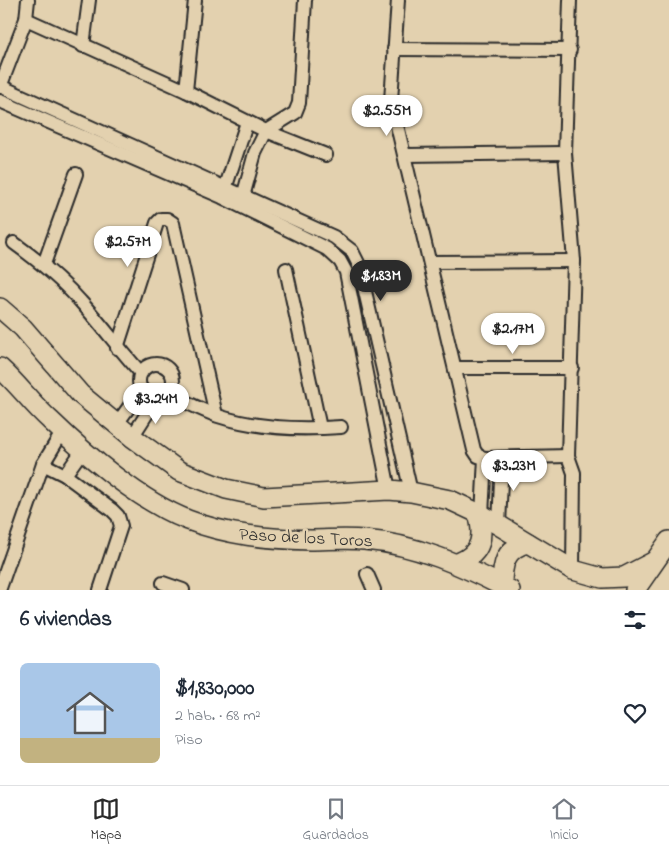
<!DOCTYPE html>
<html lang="es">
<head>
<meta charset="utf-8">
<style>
  :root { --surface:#fff; --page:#f2f2f3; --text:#1f2937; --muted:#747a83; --line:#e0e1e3; --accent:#2b2b2b }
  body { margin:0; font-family:"Indie Flower",sans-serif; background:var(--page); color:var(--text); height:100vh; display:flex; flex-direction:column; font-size:19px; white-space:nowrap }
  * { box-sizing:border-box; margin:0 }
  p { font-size:16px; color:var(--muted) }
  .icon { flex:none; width:28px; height:28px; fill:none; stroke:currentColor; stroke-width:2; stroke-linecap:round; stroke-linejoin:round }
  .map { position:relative; height:590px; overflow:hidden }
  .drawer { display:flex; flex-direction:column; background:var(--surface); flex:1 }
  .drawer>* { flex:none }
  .price { position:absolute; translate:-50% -42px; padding:0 11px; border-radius:18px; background:#fff; color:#222; font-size:16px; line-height:32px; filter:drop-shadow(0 1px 2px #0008) }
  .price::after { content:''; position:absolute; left:50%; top:30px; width:15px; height:11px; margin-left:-8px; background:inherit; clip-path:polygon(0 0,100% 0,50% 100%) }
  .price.selected { background:var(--accent); color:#fff }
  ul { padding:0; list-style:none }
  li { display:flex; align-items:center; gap:15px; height:125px; padding:0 20px }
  li span { display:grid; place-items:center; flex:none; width:140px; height:100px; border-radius:8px; color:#555 }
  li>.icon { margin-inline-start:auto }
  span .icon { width:60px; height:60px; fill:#fffc; stroke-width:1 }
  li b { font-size:21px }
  h2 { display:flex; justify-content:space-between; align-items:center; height:60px; padding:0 20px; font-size:21px }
  .tab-bar { display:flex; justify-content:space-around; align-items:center; height:70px; border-top:1px solid var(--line); background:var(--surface); font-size:14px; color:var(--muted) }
  .tab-bar a { display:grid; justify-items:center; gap:2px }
  .tab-bar .selected { color:var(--accent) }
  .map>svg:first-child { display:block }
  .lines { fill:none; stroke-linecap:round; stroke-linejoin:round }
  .street-casing { stroke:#2b2b2b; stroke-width:16 }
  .secondary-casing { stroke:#2b2b2b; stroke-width:22 }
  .street { stroke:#e3d1af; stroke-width:12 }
  .secondary { stroke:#e3d1af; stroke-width:19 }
  .labels { text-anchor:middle; stroke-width:5; stroke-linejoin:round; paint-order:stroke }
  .street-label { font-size:18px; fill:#2b2b2b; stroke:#e3d1af }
</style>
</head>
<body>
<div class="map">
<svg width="669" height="590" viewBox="0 0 669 590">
  <rect width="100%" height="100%" fill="#e3d1af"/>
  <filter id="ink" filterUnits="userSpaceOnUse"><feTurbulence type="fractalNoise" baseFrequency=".02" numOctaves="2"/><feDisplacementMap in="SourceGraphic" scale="10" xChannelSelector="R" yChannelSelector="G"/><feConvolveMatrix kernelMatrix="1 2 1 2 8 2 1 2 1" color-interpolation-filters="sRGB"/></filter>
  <g filter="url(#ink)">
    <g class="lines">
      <defs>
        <g id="street">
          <polyline points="398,0 391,100 474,450 478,456 485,458 568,456"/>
          <polyline points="570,0 565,153 574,261 568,456 574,473 573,570"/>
          <polyline points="26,19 186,91 266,131 326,155"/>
          <polyline points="83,46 89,0"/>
          <polyline points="394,49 570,50"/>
          <polyline points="0,86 334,237 352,251 359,265 411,492"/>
          <polyline points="0,87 26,19 28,0"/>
          <polyline points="186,91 195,0"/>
          <polyline points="0,101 222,197 327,249 340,261 346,272 389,490"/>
          <polyline points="406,155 565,153"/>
          <polyline points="223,195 247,122"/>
          <polyline points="241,204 255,153 266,131 295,113 299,103 305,0"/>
          <path d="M14 243C39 261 61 279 81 302 102 325 120 350 141 373"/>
          <polyline points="430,262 574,261"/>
          <polyline points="44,264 76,174"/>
          <polyline points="286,269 320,428"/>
          <polyline points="117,348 157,223 161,219 167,219 173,223 174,228 216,415"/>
          <circle cx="156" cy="381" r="17"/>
          <polyline points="455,368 572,368"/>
          <path d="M168 394C184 401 201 410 218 416 258 429 299 430 341 427"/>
          <polyline points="116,425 142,389"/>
          <polyline points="132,437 157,398"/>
          <polyline points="82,451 65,475 112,510 118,516 121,526 100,590"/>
          <polyline points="43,464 65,475"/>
          <polyline points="482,515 485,458"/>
          <polyline points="499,525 502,459"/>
          <polyline points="367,574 374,590"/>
          <polyline points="163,583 183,590"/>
          <polyline points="0,588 43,464 63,431"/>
        </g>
        <g id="secondary">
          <polyline points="0,308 23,328 80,394 132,437 179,471 226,489 264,497 389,490 411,492 450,500 482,515 573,570 602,578 624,577 653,562"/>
          <path d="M0 368C18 384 32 404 50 420 86 455 141 502 188 520 227 535 268 539 310 540 328 540 346 538 364 540 416 544 464 566 510 590"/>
          <path d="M458 563C483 553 484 536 478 512"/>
          <path d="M502 586C502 564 505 548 528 543"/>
          <polyline points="635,590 669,541"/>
        </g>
      </defs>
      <use href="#street" class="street-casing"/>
      <use href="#secondary" class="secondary-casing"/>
      <use href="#street" class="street"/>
      <use href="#secondary" class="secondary"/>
    </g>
  </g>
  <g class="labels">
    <g class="street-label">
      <text transform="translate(306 537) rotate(3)" y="6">Paso de los Toros</text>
    </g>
  </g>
</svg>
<b class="price" style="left:387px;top:137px">$2.55M</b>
<b class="price" style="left:128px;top:268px">$2.57M</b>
<b class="price selected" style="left:381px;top:302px">$1.83M</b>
<b class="price" style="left:513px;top:355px">$2.17M</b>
<b class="price" style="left:156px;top:425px">$3.24M</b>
<b class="price" style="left:514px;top:492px">$3.23M</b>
</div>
<section class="drawer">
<h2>6 viviendas<svg class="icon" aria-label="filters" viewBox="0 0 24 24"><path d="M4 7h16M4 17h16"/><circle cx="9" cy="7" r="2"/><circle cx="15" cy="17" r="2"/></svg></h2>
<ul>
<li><span style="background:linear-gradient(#a9c7e8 75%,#c2b280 0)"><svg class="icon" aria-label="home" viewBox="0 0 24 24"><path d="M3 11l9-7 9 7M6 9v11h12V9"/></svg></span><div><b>$1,830,000</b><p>2 hab. · 68 m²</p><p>Piso</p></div><svg class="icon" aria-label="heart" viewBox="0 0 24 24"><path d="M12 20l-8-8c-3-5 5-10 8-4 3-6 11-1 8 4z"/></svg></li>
</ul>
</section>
<nav class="tab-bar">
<a class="selected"><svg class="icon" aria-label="map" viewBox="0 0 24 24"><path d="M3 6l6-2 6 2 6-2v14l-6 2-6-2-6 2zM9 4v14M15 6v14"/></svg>Mapa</a>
<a><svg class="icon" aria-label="saved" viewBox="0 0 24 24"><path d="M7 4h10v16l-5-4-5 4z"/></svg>Guardados</a>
<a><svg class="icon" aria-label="home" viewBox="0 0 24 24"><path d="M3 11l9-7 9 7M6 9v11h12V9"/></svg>Inicio</a>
</nav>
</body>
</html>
